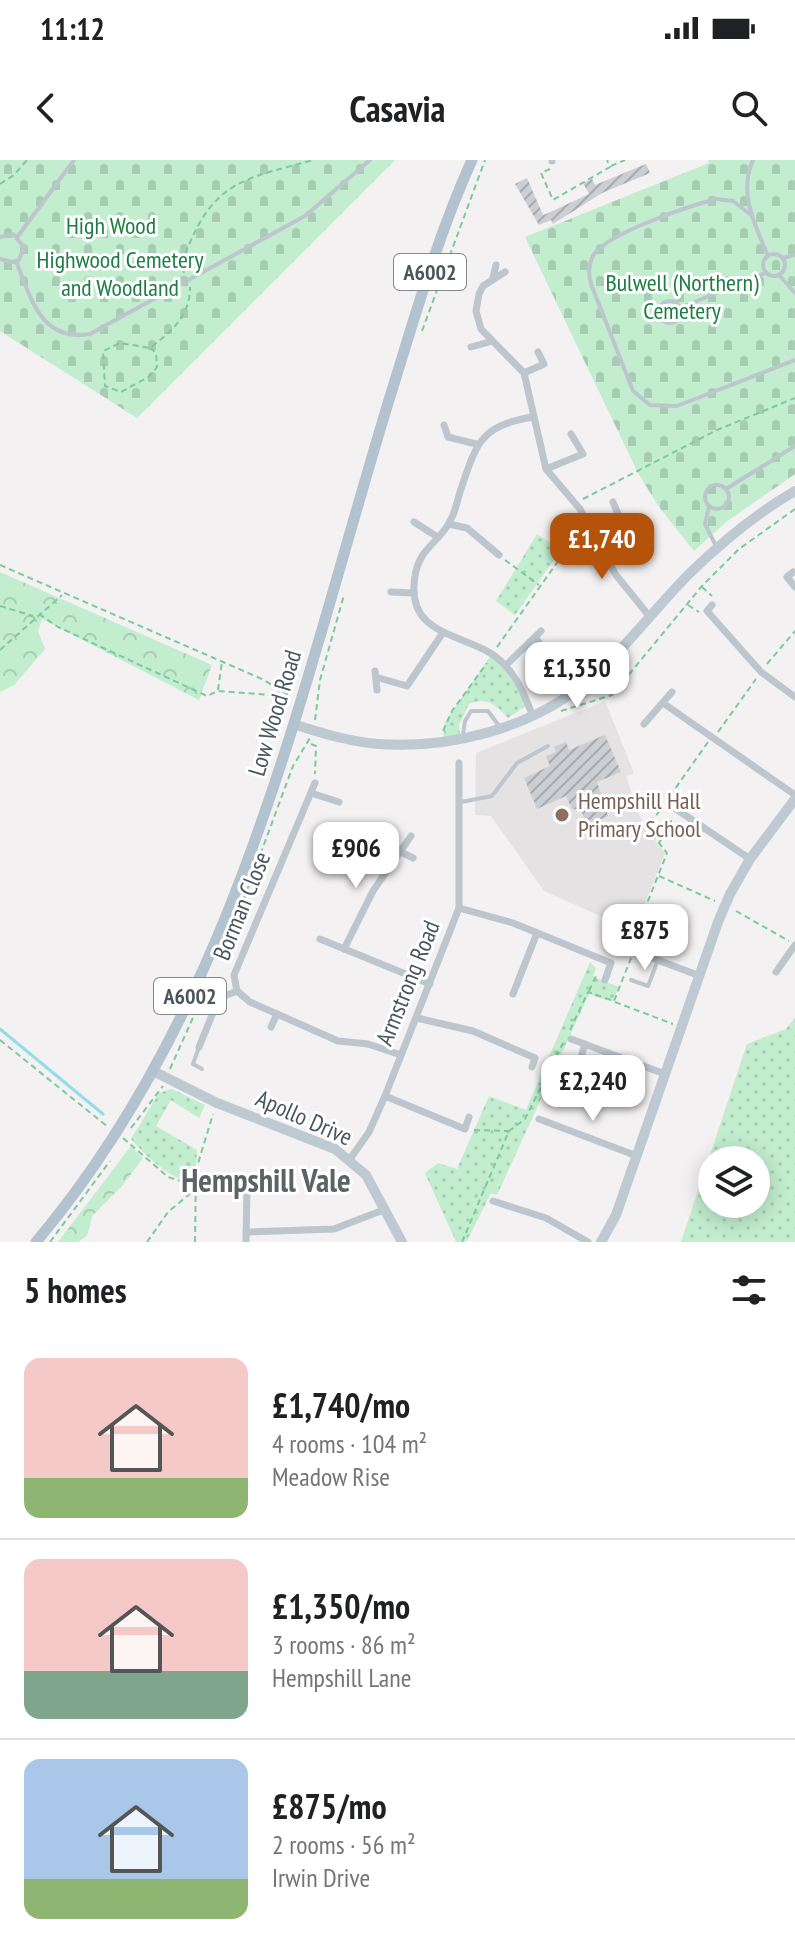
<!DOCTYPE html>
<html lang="en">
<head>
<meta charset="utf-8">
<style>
  :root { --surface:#fff; --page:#f2f2f2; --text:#202124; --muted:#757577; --line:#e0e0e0; --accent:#b45309 }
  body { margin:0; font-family:"PT Sans Narrow",sans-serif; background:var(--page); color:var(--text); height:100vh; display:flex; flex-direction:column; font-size:30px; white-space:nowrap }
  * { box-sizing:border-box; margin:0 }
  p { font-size:26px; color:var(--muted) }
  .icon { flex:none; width:44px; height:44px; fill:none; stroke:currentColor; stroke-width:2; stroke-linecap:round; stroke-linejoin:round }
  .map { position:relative; height:1082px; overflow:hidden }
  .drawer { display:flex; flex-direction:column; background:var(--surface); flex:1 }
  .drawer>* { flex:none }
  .fabs { position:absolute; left:698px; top:986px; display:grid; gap:16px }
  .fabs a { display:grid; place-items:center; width:72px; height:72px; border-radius:50%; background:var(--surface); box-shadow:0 4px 20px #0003; font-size:40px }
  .price { position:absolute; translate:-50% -68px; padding:0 18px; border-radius:16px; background:#fff; color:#222; font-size:26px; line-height:52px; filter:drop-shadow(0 2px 4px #0008) }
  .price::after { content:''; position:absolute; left:50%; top:48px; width:24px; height:18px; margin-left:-12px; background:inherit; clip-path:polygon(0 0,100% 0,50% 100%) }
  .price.on { background:var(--accent); color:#fff }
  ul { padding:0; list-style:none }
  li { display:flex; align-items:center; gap:24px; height:200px; padding:0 24px }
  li+li { border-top:2px solid var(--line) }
  li span { display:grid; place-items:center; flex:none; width:224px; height:160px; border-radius:16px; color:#555 }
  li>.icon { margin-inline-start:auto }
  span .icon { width:96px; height:96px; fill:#fffc; stroke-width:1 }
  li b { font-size:34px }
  h2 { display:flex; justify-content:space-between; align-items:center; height:96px; padding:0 24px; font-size:34px }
  .status { display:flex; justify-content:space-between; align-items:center; height:56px; padding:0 40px; background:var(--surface); direction:ltr }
  .status svg { height:22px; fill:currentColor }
  header { display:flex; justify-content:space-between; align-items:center; height:104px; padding:0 24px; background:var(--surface); font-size:36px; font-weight:600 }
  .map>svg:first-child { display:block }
  .education { fill:#e4e2e2 }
  .grass { fill:url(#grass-dots); fill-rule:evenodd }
  .forest { fill:url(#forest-crowns) }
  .cemetery { fill:url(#cemetery-stones) }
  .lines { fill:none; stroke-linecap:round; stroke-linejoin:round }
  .stream { stroke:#92dde8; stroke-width:3 }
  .building { fill:url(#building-hatch) }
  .path { stroke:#7cca9d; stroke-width:2; stroke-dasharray:6 4; stroke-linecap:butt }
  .lane { stroke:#bdc6cc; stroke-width:4 }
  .street { stroke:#bdc6cc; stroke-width:7 }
  .secondary { stroke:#bec9d1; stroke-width:10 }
  .primary { stroke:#b2c2ce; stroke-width:11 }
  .secondary-bridge { stroke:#bec9d1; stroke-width:10 }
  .education-dot { fill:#8d6e63; stroke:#fff; stroke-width:3 }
  .labels { text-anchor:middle; stroke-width:6; stroke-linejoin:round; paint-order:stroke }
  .shield { fill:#fff; stroke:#80898e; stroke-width:2 }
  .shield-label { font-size:22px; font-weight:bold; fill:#49565d }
  .park-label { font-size:24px; fill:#1d7c44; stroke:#fff }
  .street-label { font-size:24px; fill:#49565d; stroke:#fff }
  .education-label { font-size:24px; fill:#785e54; stroke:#fff; text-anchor:start }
  .district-label { font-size:32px; font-weight:bold; fill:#5d6265; stroke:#fff }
</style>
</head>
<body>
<div class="status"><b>11:12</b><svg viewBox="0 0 49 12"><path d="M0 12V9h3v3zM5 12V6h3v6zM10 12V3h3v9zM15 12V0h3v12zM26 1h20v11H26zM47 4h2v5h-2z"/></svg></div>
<header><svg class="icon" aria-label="back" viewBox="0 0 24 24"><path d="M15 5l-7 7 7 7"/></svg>Casavia<svg class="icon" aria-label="search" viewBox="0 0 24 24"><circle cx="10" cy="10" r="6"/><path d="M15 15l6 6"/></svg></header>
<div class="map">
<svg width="795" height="1082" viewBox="0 0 795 1082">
  <defs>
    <pattern id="grass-dots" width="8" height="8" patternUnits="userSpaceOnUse" patternTransform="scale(2)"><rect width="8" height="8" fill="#c2edcf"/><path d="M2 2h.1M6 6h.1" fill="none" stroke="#a8cdb4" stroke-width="1.8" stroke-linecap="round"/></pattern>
    <pattern id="forest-crowns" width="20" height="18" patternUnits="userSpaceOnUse" patternTransform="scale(2)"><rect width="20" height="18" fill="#c2edcf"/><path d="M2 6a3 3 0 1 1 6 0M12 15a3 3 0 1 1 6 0" fill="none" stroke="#a8cdb4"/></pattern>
    <pattern id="cemetery-stones" width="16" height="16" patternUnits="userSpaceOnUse" patternTransform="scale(2)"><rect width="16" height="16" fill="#c2edcf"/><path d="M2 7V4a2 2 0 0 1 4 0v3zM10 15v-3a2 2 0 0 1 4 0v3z" fill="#a8cdb4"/></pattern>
    <pattern id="building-hatch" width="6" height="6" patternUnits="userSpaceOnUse" patternTransform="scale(2)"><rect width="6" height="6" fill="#cbced3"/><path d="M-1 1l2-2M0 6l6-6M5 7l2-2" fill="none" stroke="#a7aaae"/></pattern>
  </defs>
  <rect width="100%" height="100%" fill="#f3f1f1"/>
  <polygon class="education" points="605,541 634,613 626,616 643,665 665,693 634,771 544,731 491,656 475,655 476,593"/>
  <g class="grass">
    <polygon points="537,374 561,390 515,455 496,441"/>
    <path d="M492 494 506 505 526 546 508 558C496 545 487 536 469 544L459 565 460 576 443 581 445 562Z"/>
    <polygon points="590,802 596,808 593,817 619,827 612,842 589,834 497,1035 491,1033 467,1081 456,1082 425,1013 438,1003 457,1009 489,936 526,950"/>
    <path d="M795 858V1082H681L747 884 786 869ZM712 1000H756V1044H712Z"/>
    <path d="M172 929 205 945 199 958 171 940 156 966 197 990 195 1025C168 1017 149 999 131 979L159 933Z"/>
  </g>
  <g class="forest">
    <polygon points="0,412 212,505 199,540 42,459 38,471 45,489 14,525 0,532"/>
    <polygon points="131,986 143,998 122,1026 93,1055 87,1076 78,1082 58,1082"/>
  </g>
  <g class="cemetery">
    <polygon points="0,0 395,0 137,258 0,171"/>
    <polygon points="708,0 795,0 795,314 726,362 694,391 659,347 638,313 525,77 709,3"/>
  </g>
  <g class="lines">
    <polyline class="stream" points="0,869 103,954"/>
  </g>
  <g class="building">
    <polygon points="646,4 650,13 602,33 553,64 551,60 539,65 515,24 527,18 543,55 546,54 589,34 583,23 592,19 595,25"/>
    <polygon points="605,575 621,612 597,622 608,656 587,665 581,650 572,649 566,636 537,649 524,618 550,606 546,596 556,592 554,587 566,582 569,590"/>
  </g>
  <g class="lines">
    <g class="path">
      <polyline points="611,6 625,0"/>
      <polyline points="550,9 541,13 553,40 610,7 607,0"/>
      <polyline points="0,24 14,15 27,0"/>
      <path d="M184 113C180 101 187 89 192 78 219 18 254 17 313 0"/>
      <polyline points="422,171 485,0"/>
      <path d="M150 188 156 193 157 207 150 216 121 232 105 226 103 191 120 183 150 188C172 171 190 156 190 127"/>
      <polyline points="583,339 717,270 795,238"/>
      <polyline points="505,400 539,425"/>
      <polyline points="0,405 262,519 290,536"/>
      <polyline points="702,427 712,436"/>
      <polyline points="688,445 699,452"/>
      <polyline points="0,446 33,456"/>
      <polyline points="39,454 58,467 207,536 218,531 271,535 279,532"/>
      <polyline points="497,487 581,369"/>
      <polyline points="0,490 62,435"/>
      <polyline points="767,504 795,471"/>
      <polyline points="218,530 222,502"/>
      <polyline points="561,551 612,535 702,426 739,389 795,349"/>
      <polyline points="315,560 320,520 344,435"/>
      <polyline points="443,571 452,551 487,503"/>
      <polyline points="718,572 756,519"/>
      <polyline points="311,584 316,586 315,614"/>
      <polyline points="670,636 708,582"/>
      <polyline points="659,683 671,663 671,657"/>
      <polyline points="659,716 715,741"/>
      <polyline points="243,741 293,606 310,578"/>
      <polyline points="736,751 789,781"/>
      <polyline points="589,831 596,816"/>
      <polyline points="615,842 673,864"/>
      <polyline points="570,870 588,832 614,841 641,773 636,771 667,693 647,668 663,646"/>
      <polyline points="0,880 108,967"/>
      <polyline points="170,909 208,824"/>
      <polyline points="131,968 163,926"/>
      <polyline points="474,970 508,971"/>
      <polyline points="123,978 168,1017 198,1027"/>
      <polyline points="50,1082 110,1001"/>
      <polyline points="147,1082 168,1052 197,1028"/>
      <polyline points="195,1082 196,1010 213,954"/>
      <polyline points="462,1082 509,971 525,959 563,883"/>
    </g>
    <g class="lane">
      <path d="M753 0C738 33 755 65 768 96"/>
      <path d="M751 55 733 41 716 39C689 46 609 73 594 94 588 104 588 113 591 124L633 231 650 245 677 246 795 200"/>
      <polyline points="18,76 74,0"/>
      <polyline points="0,77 13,74 24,87 19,100 12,102 0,99"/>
      <circle cx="774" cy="105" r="11"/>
      <polyline points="783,98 795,95"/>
      <path d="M16 101C31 139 41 182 90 174L305 56 370 0"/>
      <polyline points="779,115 795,133"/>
      <circle cx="670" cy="152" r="11"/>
      <polyline points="680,148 765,113"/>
      <circle cx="717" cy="337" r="12"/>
      <polyline points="726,329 795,286"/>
      <polyline points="709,347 705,364 716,386"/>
      <polyline points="463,575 465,561 471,551 488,551 499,566"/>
      <polyline points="461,642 492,636 517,603 548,586"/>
      <polyline points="631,820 648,826 658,800"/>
      <polyline points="199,887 193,904 202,909"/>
    </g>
    <g class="street">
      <polyline points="552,1 552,0"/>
      <polyline points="505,112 483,126 479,134 476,151 481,169 524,213 546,309 580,349 616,415 650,457"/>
      <polyline points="493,118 496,105"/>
      <polyline points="471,187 489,182"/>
      <polyline points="524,213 544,204 538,192"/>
      <polyline points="444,265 448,277 476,284"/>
      <polyline points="546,309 583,294 571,274"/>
      <polyline points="414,362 436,376"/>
      <polyline points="449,364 467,368 499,395"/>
      <polyline points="602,389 628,378 613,342"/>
      <polyline points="793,412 787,417 795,427"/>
      <polyline points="391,432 414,433"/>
      <polyline points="712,445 707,451 761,512 795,537"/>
      <polyline points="535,477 543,488"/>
      <polyline points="506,505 541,471"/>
      <polyline points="375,511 377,530"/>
      <polyline points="379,518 407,526 442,474"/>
      <polyline points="663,543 795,635"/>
      <path d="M532 554C523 531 514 509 492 494 459 473 405 474 415 416 419 388 440 382 450 361 455 353 457 342 460 332 476 285 479 265 533 257"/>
      <polyline points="644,564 672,532"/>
      <polyline points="315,623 234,815 237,831 250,842 338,881 368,884 401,895"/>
      <polyline points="311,633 339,642"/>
      <polyline points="670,645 750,699"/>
      <polyline points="401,692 413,698"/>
      <polyline points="459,748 513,763 611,803 605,820"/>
      <polyline points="647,770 663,775"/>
      <polyline points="655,772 647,796 700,816"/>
      <polyline points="320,779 430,824"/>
      <polyline points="344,789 373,731 411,676"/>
      <polyline points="776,812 795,785"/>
      <polyline points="513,834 537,773"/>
      <polyline points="417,858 473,871 535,898 532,907"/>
      <polyline points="271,867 277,854"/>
      <polyline points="571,879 665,914"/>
      <polyline points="199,887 219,838 237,831"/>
      <polyline points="581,897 585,884"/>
      <polyline points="385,936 465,969 469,957"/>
      <polyline points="539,959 637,996"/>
      <polyline points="350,999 369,972 385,936 459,748 459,603"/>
      <polyline points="493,1041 546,1058 588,1082"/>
      <polyline points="246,1072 334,1069 386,1049"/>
      <polyline points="246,1082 247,1029"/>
    </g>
    <g class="secondary">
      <path d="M296 565C322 573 350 582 379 584 448 589 530 569 585 523 624 491 654 449 690 413 722 382 757 353 795 331"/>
      <polyline points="730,734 750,699 795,639"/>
      <polyline points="153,911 217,943 335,989 366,1015 402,1082"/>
      <polyline points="601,1082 616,1055 718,762"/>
    </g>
    <path class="primary" d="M36 1082C238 843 300 531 389 240 414 160 437 77 472 0"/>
    <polyline class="secondary-bridge" points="718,762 730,734"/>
  </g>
  <circle class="education-dot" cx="562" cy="655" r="8"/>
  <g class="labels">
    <g class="shield">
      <rect x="394" y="94" width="72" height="36" rx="6"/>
      <rect x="154" y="818" width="72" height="36" rx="6"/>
    </g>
    <g class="shield-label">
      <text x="430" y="120">A6002</text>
      <text x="190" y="844">A6002</text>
    </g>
    <g class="park-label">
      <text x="111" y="74">High Wood</text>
      <text x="120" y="108">Highwood Cemetery<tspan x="120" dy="28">and Woodland</tspan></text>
      <text x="682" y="131">Bulwell (Northern)<tspan x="682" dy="28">Cemetery</tspan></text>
    </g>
    <g class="street-label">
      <text transform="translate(275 553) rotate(-73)" y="8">Low Wood Road</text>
      <text transform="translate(242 746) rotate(-68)" y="8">Borman Close</text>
      <text transform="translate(408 823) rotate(-68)" y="8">Armstrong Road</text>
      <text transform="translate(304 958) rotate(24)" y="8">Apollo Drive</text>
    </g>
    <g class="education-label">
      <text x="578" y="649">Hempshill Hall<tspan x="578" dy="28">Primary School</tspan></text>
    </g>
    <g class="district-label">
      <text x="266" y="1032">Hempshill Vale</text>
    </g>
  </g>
</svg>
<div class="fabs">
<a><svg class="icon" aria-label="layers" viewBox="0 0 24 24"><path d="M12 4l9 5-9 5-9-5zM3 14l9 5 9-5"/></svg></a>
</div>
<b class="price on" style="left:602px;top:421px">£1,740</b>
<b class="price" style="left:577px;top:550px">£1,350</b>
<b class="price" style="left:356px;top:730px">£906</b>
<b class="price" style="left:645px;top:812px">£875</b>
<b class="price" style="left:593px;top:963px">£2,240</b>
</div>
<section class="drawer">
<h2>5 homes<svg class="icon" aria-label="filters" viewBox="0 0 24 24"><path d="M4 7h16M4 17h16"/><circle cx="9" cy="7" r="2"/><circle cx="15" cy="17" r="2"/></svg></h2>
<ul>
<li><span style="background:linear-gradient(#f6c9c9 75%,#8fb573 0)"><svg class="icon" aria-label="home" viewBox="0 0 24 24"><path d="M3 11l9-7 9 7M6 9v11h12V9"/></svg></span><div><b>£1,740/mo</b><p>4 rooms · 104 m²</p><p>Meadow Rise</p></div></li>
<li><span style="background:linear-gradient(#f6c9c9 70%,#7fa58c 0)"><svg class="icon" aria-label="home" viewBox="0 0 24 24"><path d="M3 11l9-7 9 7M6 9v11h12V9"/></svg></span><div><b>£1,350/mo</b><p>3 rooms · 86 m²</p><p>Hempshill Lane</p></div></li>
<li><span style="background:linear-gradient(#a9c7e8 75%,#8fb573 0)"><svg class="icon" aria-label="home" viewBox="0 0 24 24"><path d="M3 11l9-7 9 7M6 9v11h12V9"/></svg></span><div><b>£875/mo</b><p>2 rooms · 56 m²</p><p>Irwin Drive</p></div></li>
</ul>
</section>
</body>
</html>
